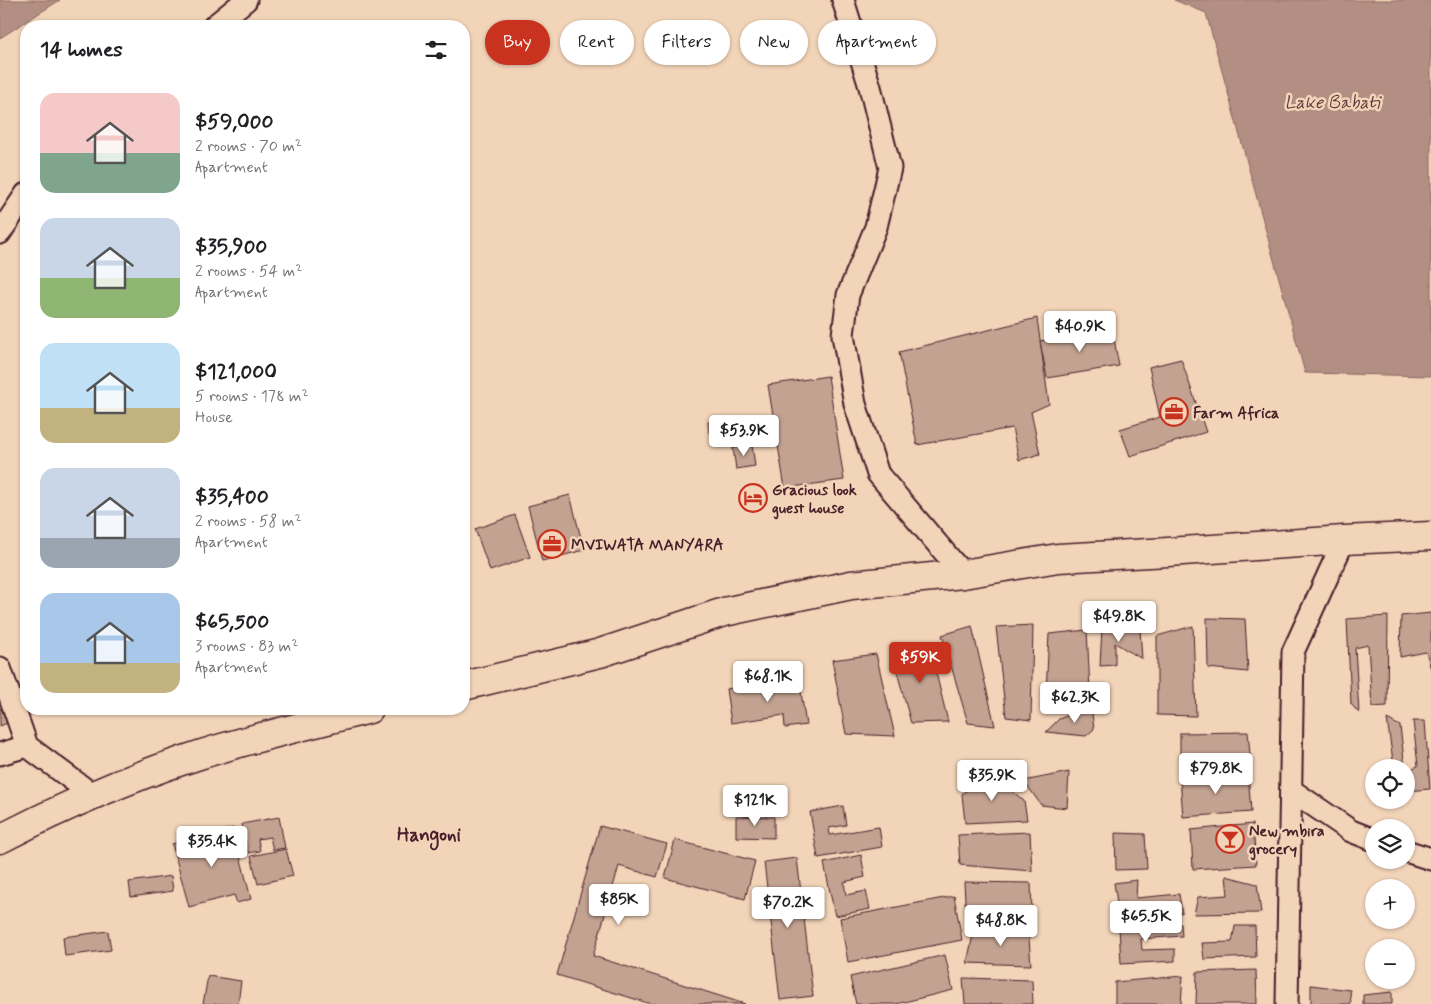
<!DOCTYPE html>
<html lang="en">
<head>
<meta charset="utf-8">
<style>
  :root { --surface:#fff; --page:#f6f6f6; --text:#202124; --muted:#757577; --accent:#c8321e }
  body { margin:0; font-family:Mynerve,sans-serif; background:var(--page); color:var(--text); height:100vh; display:flex; flex-direction:column; font-size:19px; white-space:nowrap }
  * { box-sizing:border-box; margin:0 }
  p { font-size:16px; color:var(--muted) }
  .icon { flex:none; width:28px; height:28px; fill:none; stroke:currentColor; stroke-width:2; stroke-linecap:round; stroke-linejoin:round }
  .map { position:relative; flex:1; overflow:hidden }
  .drawer { position:absolute; left:20px; top:20px; width:450px; height:695px; display:flex; flex-direction:column; background:var(--surface); border-radius:20px; box-shadow:0 1px 4px #0004 }
  .drawer>* { flex:none }
  .banner { position:absolute; left:485px; top:20px; width:475px; height:45px; display:flex; gap:10px }
  .tools { position:absolute; left:1365px; top:759px; display:grid; gap:10px }
  .tools a { display:grid; place-items:center; width:50px; height:50px; border-radius:50%; background:var(--surface); box-shadow:0 1px 4px #0004; font-size:25px }
  .price { position:absolute; translate:-50% -42px; padding:0 11px; border-radius:5px; background:#fff; color:#222; font-size:16px; line-height:32px; filter:drop-shadow(0 1px 2px #0008) }
  .price::after { content:''; position:absolute; left:50%; top:30px; width:15px; height:11px; margin-left:-8px; background:inherit; clip-path:polygon(0 0,100% 0,50% 100%) }
  .price.current { background:var(--accent); color:#fff }
  ul { padding:0; list-style:none }
  li { display:flex; align-items:center; gap:15px; height:125px; padding:0 20px }
  li span { display:grid; place-items:center; flex:none; width:140px; height:100px; border-radius:15px; color:#555 }
  li>.icon { margin-inline-start:auto }
  span .icon { width:60px; height:60px; fill:#fffc; stroke-width:1 }
  li b { font-size:21px }
  h2 { display:flex; justify-content:space-between; align-items:center; height:60px; padding:0 20px; font-size:21px }
  .tag { padding:0 18px; border-radius:22px; background:var(--surface); box-shadow:0 1px 4px #0004; font-size:18px; line-height:45px }
  .tag.current { background:var(--accent); color:#fff }
  .map>svg:first-child { display:block }
  .water { fill:#b28f82; stroke:#88625f }
  .building { fill:#c3a291; stroke:#4a1f2b }
  .lines { fill:none; stroke-linecap:round; stroke-linejoin:round }
  .street-casing { stroke:#4a1f2b; stroke-width:25 }
  .highway-casing { stroke:#4a1f2b; stroke-width:31 }
  .street { stroke:#f2d4b8; stroke-width:21 }
  .highway { stroke:#f2d4b8; stroke-width:28 }
  .labels { text-anchor:middle; stroke-width:5; stroke-linejoin:round; paint-order:stroke }
  .poi-label { font-size:16px; font-weight:bold; fill:#4a1f2b; stroke:#f2d4b8; text-anchor:start }
  .water-label { font-size:18px; font-style:italic; fill:#643b41; stroke:#f2d4b8 }
  .quarter-label { font-size:19px; font-weight:bold; fill:#4a1f2b; stroke:#f2d4b8 }
</style>
</head>
<body>
<div class="map">
<svg width="1431" height="1004" viewBox="0 0 1431 1004">
  <rect width="100%" height="100%" fill="#f2d4b8"/>
  <filter id="ink" filterUnits="userSpaceOnUse"><feTurbulence type="fractalNoise" baseFrequency=".02" numOctaves="2"/><feDisplacementMap in="SourceGraphic" scale="10" xChannelSelector="R" yChannelSelector="G"/><feConvolveMatrix kernelMatrix="1 2 1 2 8 2 1 2 1" color-interpolation-filters="sRGB"/></filter>
  <g filter="url(#ink)">
    <g class="water">
      <polygon points="0,0 60,0 0,38"/>
      <polygon points="1174,0 1431,0 1431,376 1305,373 1206,13"/>
    </g>
    <g class="building">
      <polygon points="1037,318 1049,404 1031,412 1040,454 1019,460 1012,428 917,445 899,352"/>
      <polygon points="1112,328 1119,366 1047,378 1040,341"/>
      <polygon points="1181,359 1206,432 1130,456 1120,429 1160,417 1149,367"/>
      <polygon points="828,376 844,480 785,488 768,385"/>
      <polygon points="719,421 720,433 709,433 708,422"/>
      <polygon points="737,423 741,447 733,448 730,424"/>
      <polygon points="752,445 755,466 736,469 733,448"/>
      <polygon points="570,495 584,550 542,561 528,506"/>
      <polygon points="515,515 530,557 490,571 475,529"/>
      <polygon points="1431,613 1431,669 1426,652 1400,657 1401,616"/>
      <polygon points="1388,616 1387,706 1372,707 1368,645 1355,648 1359,713 1351,704 1347,619"/>
      <polygon points="1207,618 1245,619 1248,672 1208,668"/>
      <polygon points="1033,625 1031,720 1006,717 996,627"/>
      <polygon points="972,626 995,726 968,723 942,635"/>
      <polygon points="1193,626 1196,716 1157,715 1157,636"/>
      <polygon points="1102,627 1140,629 1142,659 1115,643 1115,665 1100,666"/>
      <polygon points="1087,630 1090,690 1045,712 1049,634"/>
      <polygon points="929,644 948,722 911,723 891,650"/>
      <polygon points="876,654 895,736 846,734 832,660"/>
      <polygon points="799,679 806,725 785,728 784,715 731,723 726,689"/>
      <polygon points="1091,706 1094,729 1086,736 1046,732 1059,719"/>
      <polygon points="3,707 10,722 0,726 0,709"/>
      <polygon points="1387,719 1400,726 1405,768 1394,768"/>
      <polygon points="1413,721 1425,721 1430,789 1406,791 1406,771 1418,766"/>
      <polygon points="1248,732 1251,766 1180,770 1180,733"/>
      <polygon points="990,772 1024,801 1027,820 965,823 962,794"/>
      <polygon points="1069,772 1067,808 1041,805 1024,781"/>
      <polygon points="1248,772 1251,812 1183,817 1180,778"/>
      <polygon points="843,806 846,825 829,828 830,835 879,827 882,847 818,858 810,812"/>
      <polygon points="736,816 774,817 774,838 736,837"/>
      <polygon points="279,817 285,848 273,850 270,837 258,839 260,851 248,853 242,824"/>
      <polygon points="1253,824 1256,865 1193,869 1191,830"/>
      <polygon points="600,826 667,844 657,877 619,866 593,956 745,1004 651,1004 557,975"/>
      <polygon points="233,828 251,899 237,903 234,895 189,907 172,844"/>
      <polygon points="1030,832 1032,871 960,865 958,835"/>
      <polygon points="1115,833 1145,834 1147,869 1116,870"/>
      <polygon points="675,840 755,861 745,899 665,878"/>
      <polygon points="286,849 293,876 258,884 251,856"/>
      <polygon points="861,855 865,877 844,882 846,895 866,891 870,909 835,916 824,863"/>
      <polygon points="797,858 813,996 780,1000 764,862"/>
      <polygon points="171,876 173,891 131,897 129,882"/>
      <polygon points="1226,876 1257,884 1261,913 1194,914 1198,897 1228,895"/>
      <polygon points="1137,880 1136,898 1179,894 1182,913 1118,909 1114,883"/>
      <polygon points="964,882 1031,883 1032,913 966,919"/>
      <polygon points="954,896 962,940 848,962 840,918"/>
      <polygon points="1181,924 1182,936 1141,939 1142,950 1175,949 1175,961 1121,964 1119,927"/>
      <polygon points="1028,926 1031,965 967,963 974,930"/>
      <polygon points="1235,926 1255,926 1256,957 1204,959 1202,943 1232,942"/>
      <polygon points="108,931 111,950 65,956 63,937"/>
      <polygon points="945,955 953,990 896,1004 856,1004 850,977"/>
      <polygon points="1256,970 1257,1004 1196,1004 1197,972"/>
      <polygon points="208,976 241,981 238,1004 203,1004"/>
      <polygon points="1183,976 1181,1004 1115,1004 1115,982"/>
      <polygon points="963,978 1032,980 1033,1004 965,1004"/>
      <polygon points="1311,985 1350,990 1351,1004 1311,1004"/>
      <polygon points="1392,992 1392,1004 1363,1004 1363,995"/>
    </g>
    <g class="lines">
      <defs>
        <g id="street">
          <polyline points="843,0 870,87 890,168 876,227 848,295 843,335 855,404 878,474 963,574"/>
          <polyline points="214,26 246,0"/>
          <polyline points="0,233 26,194"/>
          <polyline points="0,668 27,746 93,795"/>
          <polyline points="0,754 27,746"/>
          <polyline points="1291,790 1351,831 1374,840"/>
          <polyline points="1406,851 1431,859"/>
          <polyline points="1287,1004 1293,652 1344,540"/>
        </g>
        <g id="highway">
          <polyline points="464,686 600,653 724,612 851,585 963,574 1058,558 1168,552 1344,540 1431,536"/>
          <path d="M0 839C62 807 126 779 193 757 250 738 310 725 369 709"/>
        </g>
      </defs>
      <use href="#street" class="street-casing"/>
      <use href="#highway" class="highway-casing"/>
      <use href="#street" class="street"/>
      <use href="#highway" class="highway"/>
    </g>
  </g>
  <defs>
    <symbol id="office-ring" viewBox="-11 -11 22 22"><circle r="9.5" fill="#f2d4b8" stroke="#c8321e" stroke-width="1.5"/><path d="M-6-3h4V-5.5h4V-3h4V5H-6ZM-1-4.5V-3h2v-1.5ZM-6 0V1H6V0Z" fill="#c8321e"/></symbol>
    <symbol id="hotel-ring" viewBox="-11 -11 22 22"><circle r="9.5" fill="#f2d4b8" stroke="#c8321e" stroke-width="1.5"/><path d="M-6-4.5h1.5V1H6V5H4.5V3h-9V5H-6ZM-4 0a1.8 1.8 0 1 1 3.6 0ZM.5 0V-2.5h3Q6-2.5 6 0Z" fill="#c8321e"/></symbol>
    <symbol id="bar-ring" viewBox="-11 -11 22 22"><circle r="9.5" fill="#f2d4b8" stroke="#c8321e" stroke-width="1.5"/><path d="M-6-5H6L.8 .8V4.5H3.5V6h-7V4.5H-.8V.8Z" fill="#c8321e"/></symbol>
  </defs>
  <g fill-rule="evenodd">
    <use href="#office-ring" x="1158" y="396" width="32" height="32"/>
    <use href="#hotel-ring" x="737" y="482" width="32" height="32"/>
    <use href="#office-ring" x="536" y="528" width="32" height="32"/>
    <use href="#bar-ring" x="1214" y="823" width="32" height="32"/>
  </g>
  <g class="labels">
    <g class="poi-label">
      <text x="1193" y="418">Farm Africa</text>
      <text x="772" y="495">Gracious look<tspan x="772" dy="18">guest house</tspan></text>
      <text x="571" y="550">MVIWATA MANYARA</text>
      <text x="1249" y="836">New mbira<tspan x="1249" dy="18">grocery</tspan></text>
    </g>
    <g class="water-label">
      <text x="1332" y="108">Lake Babati</text>
    </g>
    <g class="quarter-label">
      <text x="429" y="841">Hangoni</text>
    </g>
  </g>
</svg>
<div class="tools">
<a><svg class="icon" aria-label="locate" viewBox="0 0 24 24"><circle cx="12" cy="12" r="6"/><path d="M12 2v4M12 18v4M2 12h4M18 12h4"/></svg></a>
<a><svg class="icon" aria-label="layers" viewBox="0 0 24 24"><path d="M12 4l9 5-9 5-9-5zM3 14l9 5 9-5"/></svg></a>
<a>+</a>
<a>−</a>
</div>
<b class="price" style="left:1080px;top:353px">$40.9K</b>
<b class="price" style="left:744px;top:457px">$53.9K</b>
<b class="price" style="left:1119px;top:643px">$49.8K</b>
<b class="price current" style="left:920px;top:684px">$59K</b>
<b class="price" style="left:768px;top:703px">$68.1K</b>
<b class="price" style="left:1075px;top:724px">$62.3K</b>
<b class="price" style="left:1216px;top:795px">$79.8K</b>
<b class="price" style="left:992px;top:802px">$35.9K</b>
<b class="price" style="left:755px;top:827px">$121K</b>
<b class="price" style="left:212px;top:868px">$35.4K</b>
<b class="price" style="left:619px;top:926px">$85K</b>
<b class="price" style="left:788px;top:929px">$70.2K</b>
<b class="price" style="left:1146px;top:943px">$65.5K</b>
<b class="price" style="left:1001px;top:947px">$48.8K</b>
<div class="banner">
<a class="tag current">Buy</a>
<a class="tag">Rent</a>
<a class="tag">Filters</a>
<a class="tag">New</a>
<a class="tag">Apartment</a>
</div>
<section class="drawer">
<h2>14 homes<svg class="icon" aria-label="filters" viewBox="0 0 24 24"><path d="M4 7h16M4 17h16"/><circle cx="9" cy="7" r="2"/><circle cx="15" cy="17" r="2"/></svg></h2>
<ul>
<li><span style="background:linear-gradient(#f6c9c9 60%,#7fa58c 0)"><svg class="icon" aria-label="home" viewBox="0 0 24 24"><path d="M3 11l9-7 9 7M6 9v11h12V9"/></svg></span><div><b>$59,000</b><p>2 rooms · 70 m²</p><p>Apartment</p></div></li>
<li><span style="background:linear-gradient(#c9d6e8 60%,#8fb573 0)"><svg class="icon" aria-label="home" viewBox="0 0 24 24"><path d="M3 11l9-7 9 7M6 9v11h12V9"/></svg></span><div><b>$35,900</b><p>2 rooms · 54 m²</p><p>Apartment</p></div></li>
<li><span style="background:linear-gradient(#bfe0f5 65%,#c2b280 0)"><svg class="icon" aria-label="home" viewBox="0 0 24 24"><path d="M3 11l9-7 9 7M6 9v11h12V9"/></svg></span><div><b>$121,000</b><p>5 rooms · 178 m²</p><p>House</p></div></li>
<li><span style="background:linear-gradient(#c9d6e8 70%,#9aa5b1 0)"><svg class="icon" aria-label="home" viewBox="0 0 24 24"><path d="M3 11l9-7 9 7M6 9v11h12V9"/></svg></span><div><b>$35,400</b><p>2 rooms · 58 m²</p><p>Apartment</p></div></li>
<li><span style="background:linear-gradient(#a9c7e8 70%,#c2b280 0)"><svg class="icon" aria-label="home" viewBox="0 0 24 24"><path d="M3 11l9-7 9 7M6 9v11h12V9"/></svg></span><div><b>$65,500</b><p>3 rooms · 83 m²</p><p>Apartment</p></div></li>
</ul>
</section>
</div>
</body>
</html>
